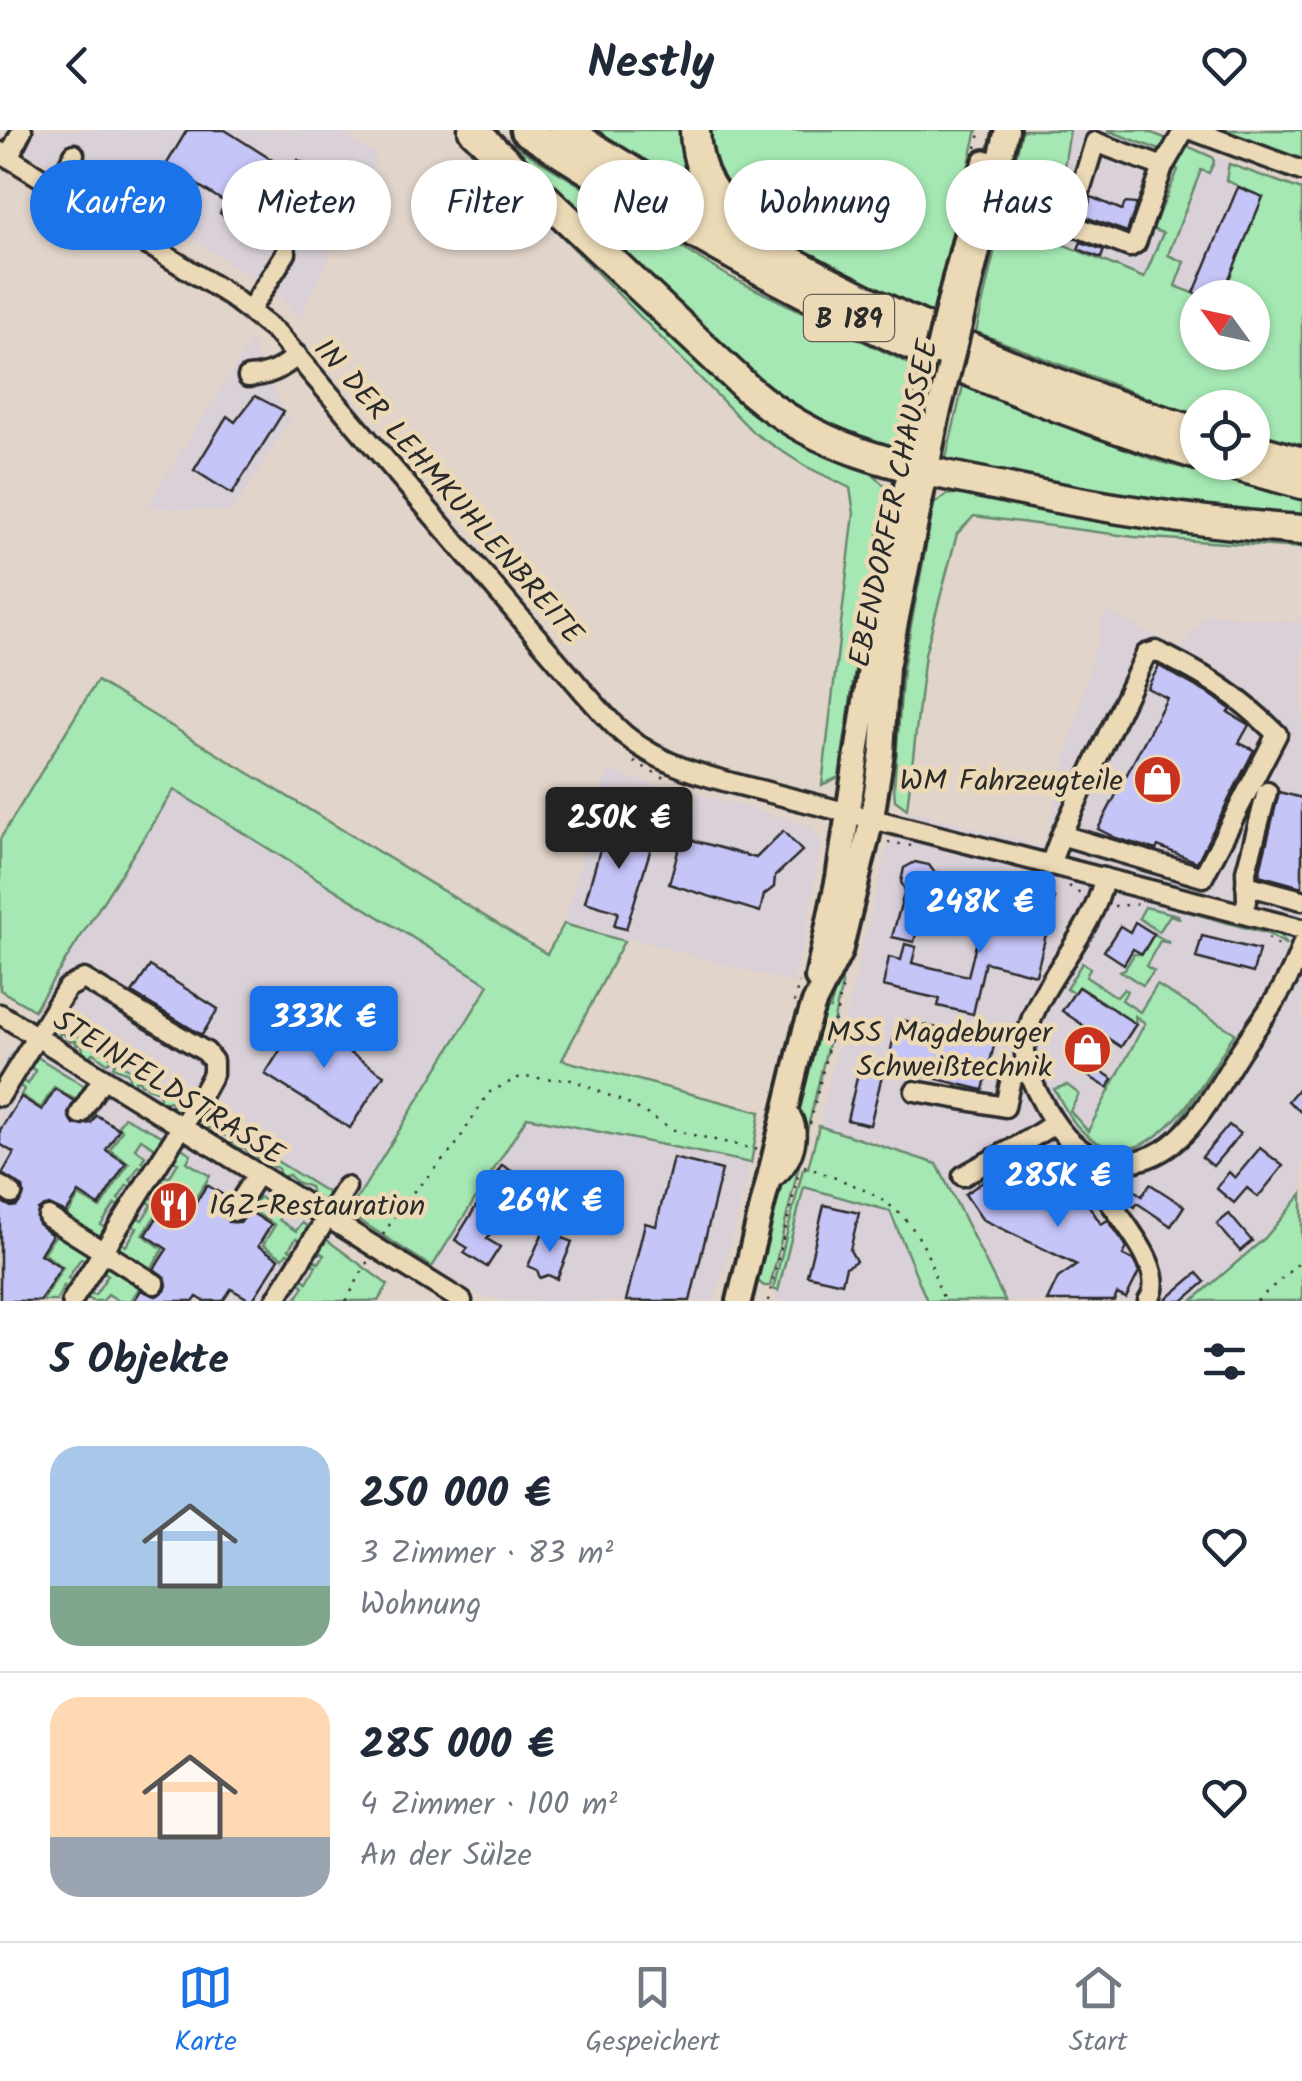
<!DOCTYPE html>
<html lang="de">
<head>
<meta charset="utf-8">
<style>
  :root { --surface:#fff; --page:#f6f6f7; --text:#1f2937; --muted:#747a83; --line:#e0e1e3; --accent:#1a73e8 }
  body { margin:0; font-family:Kalam,sans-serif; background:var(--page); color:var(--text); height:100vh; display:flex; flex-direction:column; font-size:38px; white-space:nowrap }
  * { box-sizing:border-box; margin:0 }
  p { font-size:32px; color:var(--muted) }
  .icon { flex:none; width:55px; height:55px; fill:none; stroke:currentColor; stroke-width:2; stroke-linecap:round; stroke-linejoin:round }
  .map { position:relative; height:1171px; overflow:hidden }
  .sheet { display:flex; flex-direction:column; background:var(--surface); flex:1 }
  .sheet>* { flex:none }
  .top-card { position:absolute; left:30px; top:30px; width:1242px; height:90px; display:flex; gap:20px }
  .needle { width:65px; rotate:303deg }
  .controls { position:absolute; left:1180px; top:150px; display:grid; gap:20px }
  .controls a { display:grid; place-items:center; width:90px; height:90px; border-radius:50%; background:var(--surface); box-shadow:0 2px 8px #0004; font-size:50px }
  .price { position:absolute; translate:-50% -85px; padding:0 22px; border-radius:10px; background:var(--accent); color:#fff; font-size:32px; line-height:65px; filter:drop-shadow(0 2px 5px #0008) }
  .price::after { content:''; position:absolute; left:50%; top:60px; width:30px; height:22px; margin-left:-15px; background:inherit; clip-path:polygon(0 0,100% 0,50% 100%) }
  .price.on { background:#222; color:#fff }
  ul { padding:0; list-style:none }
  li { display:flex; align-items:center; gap:30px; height:250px; padding:0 50px }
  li+li { border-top:2px solid var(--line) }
  li span { display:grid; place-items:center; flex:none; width:280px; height:200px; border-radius:30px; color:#555 }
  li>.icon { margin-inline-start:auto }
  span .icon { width:120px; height:120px; fill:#fffc; stroke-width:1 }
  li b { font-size:42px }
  h2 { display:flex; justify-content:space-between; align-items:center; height:120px; padding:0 50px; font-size:42px }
  .tag { padding:0 35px; border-radius:45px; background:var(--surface); box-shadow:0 2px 8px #0004; font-size:35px; line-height:90px }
  .tag.on { background:var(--accent); color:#fff }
  header { display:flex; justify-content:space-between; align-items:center; height:130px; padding:0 50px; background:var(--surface); font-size:45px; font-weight:600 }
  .tab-bar { display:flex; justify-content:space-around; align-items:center; height:140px; border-top:2px solid var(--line); background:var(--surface); font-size:28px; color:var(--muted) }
  .tab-bar a { display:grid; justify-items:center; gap:5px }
  .tab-bar .on { color:var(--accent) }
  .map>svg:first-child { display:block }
  .built { fill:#d9d0d8; fill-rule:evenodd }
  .green { fill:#a5e8b3; stroke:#688a6f; stroke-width:2.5 }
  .building { fill:#c6c5f8; stroke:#2b2b2b; stroke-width:2.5 }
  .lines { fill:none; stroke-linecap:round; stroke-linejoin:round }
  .minor-casing { stroke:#2b2b2b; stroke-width:25 }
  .major-casing { stroke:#2b2b2b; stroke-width:30 }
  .highway-casing { stroke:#2b2b2b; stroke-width:35 }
  .path { stroke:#2b2b2b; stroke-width:2.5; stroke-dasharray:2.5 8; stroke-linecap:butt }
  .minor { stroke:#ecdab7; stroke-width:18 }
  .major { stroke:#ecdab7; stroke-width:22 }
  .highway { stroke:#ecdab7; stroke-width:28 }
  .major-bridge-casing { stroke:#2b2b2b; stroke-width:30; stroke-linecap:butt }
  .path-bridge { stroke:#2b2b2b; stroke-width:2.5; stroke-dasharray:2.5 8; stroke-linecap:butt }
  .major-bridge { stroke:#ecdab7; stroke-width:22 }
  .labels { text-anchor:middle; stroke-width:9; stroke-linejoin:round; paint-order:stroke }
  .shield { fill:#ecdab7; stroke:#656055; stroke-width:2.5 }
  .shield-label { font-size:28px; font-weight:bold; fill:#2b2b2b }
  .street-label { font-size:30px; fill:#2b2b2b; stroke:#ecdab7 }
  .poi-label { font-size:30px; fill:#2b2b2b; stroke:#ecdab7; text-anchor:end }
</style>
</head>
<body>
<header><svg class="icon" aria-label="back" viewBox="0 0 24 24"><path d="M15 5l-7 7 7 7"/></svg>Nestly<svg class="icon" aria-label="heart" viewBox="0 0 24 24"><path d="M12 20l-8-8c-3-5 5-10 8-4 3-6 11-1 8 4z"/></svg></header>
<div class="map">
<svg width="1302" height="1171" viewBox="0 0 1302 1171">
  <rect width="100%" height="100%" fill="#e1d4ca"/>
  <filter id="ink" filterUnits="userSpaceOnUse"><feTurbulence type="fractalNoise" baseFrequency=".01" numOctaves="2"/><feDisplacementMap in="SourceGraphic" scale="20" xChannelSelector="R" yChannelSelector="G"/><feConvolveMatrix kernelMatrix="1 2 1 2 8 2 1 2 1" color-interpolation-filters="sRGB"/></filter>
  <g filter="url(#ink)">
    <g class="built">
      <polygon points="13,0 338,0 377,26 299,189 276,162 93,48 87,60 24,20 22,11"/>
      <path d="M1039 0H1144L1155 4 1159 13 1185 15 1302 60 1252 278 1022 98ZM1198 168H1252V222H1198Z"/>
      <polygon points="251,211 284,281 292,286 232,382 147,376"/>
      <polygon points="1105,481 1181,519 1205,484 1302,493 1302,1064 1265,1108 1192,1171 1005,1171 936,1035 819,996 885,727 907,679 1043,717"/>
      <polygon points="607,641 674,660 664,697 688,703 699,664 811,696 821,711 805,808 793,853 627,807 624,811 564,794"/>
      <polygon points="173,659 489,855 371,1044 298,1171 0,1171 0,938"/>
      <polygon points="527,987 751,1033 715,1171 506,1171 478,1164 432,1137"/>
      <polygon points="803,1056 890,1081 927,1171 775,1171"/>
    </g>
    <g class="green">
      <polygon points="489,0 730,147 920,239 901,315 889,320 841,305 784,274 566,77 577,78"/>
      <polygon points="597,0 682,0 684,33 699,64"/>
      <path d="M702 0H977L933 184C884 161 746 104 720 60 711 43 708 18 702 0Z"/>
      <polygon points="1022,0 1070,0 1054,99 1064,105 1062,114 1144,148 1163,103 1149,98 1159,77 1162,78 1178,40 1173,36 1185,15 1212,27 1214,32 1209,43 1201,40 1168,125 1184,132 1175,156 1204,167 1198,168 1198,222 1252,222 1252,168 1221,167 1262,68 1226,50 1229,34 1302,60 1302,318 1253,305 1252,278 1198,278 1197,287 976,202"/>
      <polygon points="1107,0 1144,0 1175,12 1165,22"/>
      <polygon points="1212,0 1302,0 1302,34"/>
      <polygon points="551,84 758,286 811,320 870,342 887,358 862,493 839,647 822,655 854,383 850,358 805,336 754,303 541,85"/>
      <polygon points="963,256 1157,331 1302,370 1302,392 1121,370 951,333 946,328"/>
      <polygon points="961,363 1038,376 1302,410 1302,418 1135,407 974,386 957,404 925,524 907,679 895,670 894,656 903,538 934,374 946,365"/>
      <polygon points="97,551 547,824 564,794 624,811 562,930 760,982 751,1033 527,987 432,1137 348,1083 489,855 174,660 34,880 0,860 0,709"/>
      <polygon points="1145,777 1178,785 1179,788 1170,785 1159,802 1139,788"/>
      <polygon points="1194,778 1278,802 1287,815 1268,804 1188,782"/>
      <polygon points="1154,804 1170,813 1160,811 1146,836 1154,841 1143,855 1120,841 1125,839 1134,824 1142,824"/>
      <path d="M1082 833 1090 838 1086 847 1117 867 1124 859 1127 861 1122 870 1140 882 1157 855 1235 903C1204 948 1147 1067 1079 998 1069 988 1062 972 1054 959L1067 955 1079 964 1070 981 1088 1001 1145 893 1135 886 1136 894 1079 857 1074 863 1066 859Z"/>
      <polygon points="841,839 842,855 772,1148 770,1156 764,1156 754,1148 773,1060 803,994 796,978 820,877 830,879"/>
      <polygon points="54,891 114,929 107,933 94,923 91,924 93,933 84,928 82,914 76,915 76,911 70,911 63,903 59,904 61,913 51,905 50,898"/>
      <polygon points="1245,895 1246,901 1179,997 1161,1015 1155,1013 1173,999"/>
      <polygon points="34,925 89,959 81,973 54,957 41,978 21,965 24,959 16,953 19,949 28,954 36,941 28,935"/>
      <polygon points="116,931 188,975 174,985 171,971 166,972 168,981 161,976 159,962 147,958 146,954 141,955 139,950 135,951 138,962 131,957 128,943 113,937"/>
      <polygon points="199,982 270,1027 263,1032 262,1028 251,1025 244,1017 240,1018 242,1027 234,1022 231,1008 214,1001 212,997 208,998 210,1007 196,998"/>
      <polygon points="124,987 166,1008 160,1021 141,1009 135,1018 145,1026 142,1031 150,1036 147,1040 139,1036 130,1050 137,1056 135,1060 127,1055 118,1069 126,1074 123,1079 115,1074 101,1095 109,1101 102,1109 67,1086 79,1066 100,1078 129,1033 110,1020 122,1000 118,996"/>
      <polygon points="819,996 937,1034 1005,1171 927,1171 890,1081 804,1057 778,1161 773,1159 803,1039 808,1038"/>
      <polygon points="178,1016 191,1024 187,1032 210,1046 193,1072 172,1060 143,1105 163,1119 151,1139 163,1147 161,1151 117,1121 118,1111 126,1116 137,1098 129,1093 134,1085 142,1090 152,1075 144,1069 147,1065 155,1070 166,1053 158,1047 161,1043 169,1048 178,1033 170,1028"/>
      <polygon points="272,1028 333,1066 328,1074 321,1076 314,1072 310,1057 296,1052 289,1045 285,1046 287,1055 281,1051 278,1038 268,1035"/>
      <polygon points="1302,1064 1302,1171 1192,1171 1265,1108"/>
      <polygon points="259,1067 283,1081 279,1090 296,1101 302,1093 312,1099 304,1113 296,1108 289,1119 297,1124 294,1128 287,1123 283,1128 263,1115 275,1095 250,1079"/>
      <polygon points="57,1103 93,1126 89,1132 81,1128 68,1148 76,1154 72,1160 64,1156 56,1171 42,1171 63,1137 43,1123"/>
      <polygon points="323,1107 388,1155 378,1171 287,1171 284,1169 286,1165 295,1171 304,1156 296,1150 298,1146 307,1152 316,1136 308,1131 310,1128 319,1133 324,1125 315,1119"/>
      <polygon points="109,1134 155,1160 153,1164 140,1157 131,1171 119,1171 108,1164 103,1171 92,1171 84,1165 87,1161 95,1165 108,1145 100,1139"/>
    </g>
    <g class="building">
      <polygon points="187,0 225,0 291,42 298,30 320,44 296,82 276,70 254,105 220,83 226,73 166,35"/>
      <polygon points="1238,57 1263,67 1221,168 1205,168 1194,163"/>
      <polygon points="1091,67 1122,80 1125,73 1137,74 1127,102 1085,87"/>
      <polygon points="1081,112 1104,120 1101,128 1078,119"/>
      <polygon points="255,266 284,281 232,364 194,340 227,286 235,292"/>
      <polygon points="1159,536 1214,567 1230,579 1228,582 1249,595 1239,613 1254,620 1197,732 1158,716 1156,720 1116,708 1098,699 1167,568 1147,558"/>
      <polygon points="1279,662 1302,668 1302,757 1259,745"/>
      <polygon points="607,695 654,708 626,799 614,796 618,782 585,772"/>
      <polygon points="783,701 802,721 775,746 774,757 764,765 760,782 669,754 682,707 756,728"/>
      <polygon points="915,732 929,735 934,742 961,748 956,769 926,762 914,812 892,807 905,760 901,752 904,738"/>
      <polygon points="1016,758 1055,768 1036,845 985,832 973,884 938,876 940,869 883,856 889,827 901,830 905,814 916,817 912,833 968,846 981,795 1005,801"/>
      <polygon points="1135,792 1154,804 1142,824 1133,819 1124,834 1104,821 1120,796 1130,802"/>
      <polygon points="1202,806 1259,820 1253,843 1196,828"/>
      <polygon points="150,836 218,879 202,905 132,863"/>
      <polygon points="1078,857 1136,894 1121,917 1106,907 1089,933 1113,949 1108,958 1075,938 1080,930 1070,924 1082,905 1078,903 1083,895 1062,881"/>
      <polygon points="305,881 344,906 338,915 384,945 350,998 265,944"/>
      <polygon points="898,889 995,912 983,960 887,937"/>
      <polygon points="862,927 885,933 870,995 847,990"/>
      <polygon points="1302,954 1302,983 1288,971"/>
      <polygon points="55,959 74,971 68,984 74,995 91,993 96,985 119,999 106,1020 126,1033 99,1076 79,1063 66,1083 49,1075 38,1080 38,1094 52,1105 40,1124 61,1137 40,1171 0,1171 0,1071 11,1077 17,1076 24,1064 23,1057 2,1044 14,1023 0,1014 0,1000 21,967 42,980"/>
      <polygon points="1229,995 1240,1004 1213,1036 1202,1027"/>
      <polygon points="1260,1018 1283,1036 1258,1067 1247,1058 1234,1073 1216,1058 1229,1042 1235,1048"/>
      <polygon points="1039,1020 1076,1074 1084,1068 1101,1094 1108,1090 1125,1114 1127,1118 1123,1125 1133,1130 1139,1142 1126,1168 1117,1164 1114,1171 1047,1171 1058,1148 1077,1135 982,1089 965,1064 1003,1038 1008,1042"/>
      <polygon points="673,1028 722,1040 690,1171 626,1171 645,1093 656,1096"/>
      <polygon points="502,1035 524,1049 487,1109 500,1117 487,1137 464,1123 468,1118 455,1110"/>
      <polygon points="1150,1054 1184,1076 1171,1096 1137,1073 1135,1077 1126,1071 1134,1060 1142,1066"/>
      <polygon points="207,1055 228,1068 222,1081 228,1092 241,1092 249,1081 271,1095 258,1116 279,1129 252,1171 231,1159 223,1171 204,1171 197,1167 194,1171 134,1171 141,1160 156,1166 165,1161 167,1155 165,1147 154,1139 167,1119 146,1105 173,1062 194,1075"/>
      <polygon points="824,1075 859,1083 850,1120 856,1131 846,1137 842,1153 807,1145"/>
      <polygon points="1229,1084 1252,1111 1240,1121 1217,1094"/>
      <polygon points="544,1100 572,1112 557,1149 548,1145 540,1148 537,1140 528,1136"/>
      <polygon points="1197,1143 1205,1152 1183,1171 1164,1171"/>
    </g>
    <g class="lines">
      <defs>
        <g id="minor">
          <polyline points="1192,0 1302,41"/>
          <path d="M0 22 229 165 277 203 583 561C597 576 610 593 626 606 667 640 721 650 771 663L1302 799"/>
          <polyline points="8,28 22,0"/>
          <polyline points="1163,37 1136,113 1130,117 1077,97 1071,90 1095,12 1163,37 1184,0"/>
          <polyline points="57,58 74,24"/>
          <polyline points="149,116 175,75"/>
          <polyline points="250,180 286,123"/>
          <path d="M248 247C267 246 283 239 297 225"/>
          <path d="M1050 735 1061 705 1146 524 1156 521C1209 547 1235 563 1277 604L1203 747 1061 705"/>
          <path d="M1104 748C1092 811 1028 860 1025 919 1023 942 1050 990 1066 1007 1081 1022 1098 1032 1119 1032 1181 1035 1212 965 1241 920 1263 887 1290 854 1302 815"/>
          <polyline points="1246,755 1302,770"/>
          <polyline points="1243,783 1247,771 1246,741 1267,662"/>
          <polyline points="0,884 462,1171"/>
          <polyline points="915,961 1005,977 1011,948 1027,938"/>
          <polyline points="0,966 67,858 84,849 206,922 213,931 213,944 201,966 72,1171"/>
          <polyline points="80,984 103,948"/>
          <path d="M1086 1023C1088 1031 1089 1039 1093 1046 1107 1076 1173 1139 1148 1171"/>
          <path d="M963 1046C994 1027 1025 1015 1054 993"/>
          <path d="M769 1050C792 1039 807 998 785 980"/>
          <polyline points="0,1056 12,1064"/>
          <polyline points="234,1081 257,1045"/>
          <polyline points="48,1087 155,1154"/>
          <polyline points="275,1171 346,1057"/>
        </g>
        <g id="major">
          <polyline points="955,148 985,32"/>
          <polyline points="970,154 1007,0"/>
          <polyline points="817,848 838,748 881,467 923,282"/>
          <polyline points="739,1171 805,900 814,873 840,822 872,688 882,622 887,537 937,288"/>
        </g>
        <g id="highway">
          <path d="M473 0 748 259C825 326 912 338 1008 358 1105 379 1203 393 1302 400"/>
          <path d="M525 0C740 138 952 250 1198 325"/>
          <path d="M565 0C766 126 969 232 1198 302"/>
          <path d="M695 0C696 43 715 71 747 98"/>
          <polyline points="1252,318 1302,332"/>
          <polyline points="1222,332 1302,354"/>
        </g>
      </defs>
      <use href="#minor" class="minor-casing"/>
      <use href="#major" class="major-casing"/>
      <use href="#highway" class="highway-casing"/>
      <g class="path">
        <polyline points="976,18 981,0"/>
        <polyline points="634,632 667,649"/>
        <polyline points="888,712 912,716"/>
        <polyline points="1069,756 1083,766"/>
        <polyline points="1114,776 1140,774"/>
        <polyline points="1268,808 1282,818"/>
        <polyline points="794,873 799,852"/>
        <polyline points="810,994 843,856"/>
        <path d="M804 1036C855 1056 899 1066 925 1119 933 1136 936 1155 945 1171"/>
        <polyline points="383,1105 404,1072 454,1018 488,963 520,947 573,950 633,976 676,1001 759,1020"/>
        <polyline points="346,1171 369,1129"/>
        <polyline points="768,1171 798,1046"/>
        <polyline points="1257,1171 1302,1130"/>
      </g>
      <use href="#minor" class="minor"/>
      <use href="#major" class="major"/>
      <use href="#highway" class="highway"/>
      <defs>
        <g id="major-bridge">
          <polyline points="937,223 955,148"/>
          <polyline points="937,288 970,154"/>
        </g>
      </defs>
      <use href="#major-bridge" class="major-bridge-casing"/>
      <polyline class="path-bridge" points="913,277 924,234"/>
      <use href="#major-bridge" class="major-bridge"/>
    </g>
  </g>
  <defs>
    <symbol id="shop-disc" viewBox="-11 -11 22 22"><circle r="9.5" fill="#c8321e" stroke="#ecdab7"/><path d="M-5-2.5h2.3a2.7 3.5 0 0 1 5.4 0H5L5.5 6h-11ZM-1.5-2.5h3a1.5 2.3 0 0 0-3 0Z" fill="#fff"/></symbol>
    <symbol id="restaurant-disc" viewBox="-11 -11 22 22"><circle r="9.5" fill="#c8321e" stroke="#ecdab7"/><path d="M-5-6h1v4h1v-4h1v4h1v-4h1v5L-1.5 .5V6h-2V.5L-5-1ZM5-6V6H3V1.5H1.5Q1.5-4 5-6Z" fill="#fff"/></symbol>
  </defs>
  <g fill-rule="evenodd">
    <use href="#shop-disc" x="1130" y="622" width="55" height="55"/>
    <use href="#shop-disc" x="1060" y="892" width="55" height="55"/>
    <use href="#restaurant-disc" x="146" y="1048" width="55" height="55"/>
  </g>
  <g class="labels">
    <rect class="shield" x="804" y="165" width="90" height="46" rx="8"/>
    <g class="shield-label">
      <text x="849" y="198">B 189</text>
    </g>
    <g class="street-label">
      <text transform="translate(449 361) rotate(49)" y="10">IN DER LEHMKUHLENBREITE</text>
      <text transform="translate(893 373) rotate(-78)" y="10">EBENDORFER CHAUSSEE</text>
      <text transform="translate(169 957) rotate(32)" y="10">STEINFELDSTRASSE</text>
    </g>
    <g class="poi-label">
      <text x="1123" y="660">WM Fahrzeugteile</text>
      <text x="1052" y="912">MSS Magdeburger<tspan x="1052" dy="34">Schweißtechnik</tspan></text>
      <text x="209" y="1085" text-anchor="start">IGZ-Restauration</text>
    </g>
  </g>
</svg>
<div class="controls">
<a><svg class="needle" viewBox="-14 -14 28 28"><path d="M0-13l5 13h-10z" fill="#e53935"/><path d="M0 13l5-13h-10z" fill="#747a83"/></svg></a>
<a><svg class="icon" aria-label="locate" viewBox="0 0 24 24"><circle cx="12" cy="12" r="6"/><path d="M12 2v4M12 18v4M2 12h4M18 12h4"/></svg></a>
</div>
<b class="price on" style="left:619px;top:742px">250K €</b>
<b class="price" style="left:980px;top:826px">248K €</b>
<b class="price" style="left:324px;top:941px">333K €</b>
<b class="price" style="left:1058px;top:1100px">285K €</b>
<b class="price" style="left:550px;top:1125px">269K €</b>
<div class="top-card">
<a class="tag on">Kaufen</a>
<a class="tag">Mieten</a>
<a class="tag">Filter</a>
<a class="tag">Neu</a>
<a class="tag">Wohnung</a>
<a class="tag">Haus</a>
</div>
</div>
<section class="sheet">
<h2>5 Objekte<svg class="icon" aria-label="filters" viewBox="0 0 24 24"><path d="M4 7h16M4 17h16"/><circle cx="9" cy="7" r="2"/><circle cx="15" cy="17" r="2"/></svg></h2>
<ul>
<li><span style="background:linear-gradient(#a9c7e8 70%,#7fa58c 0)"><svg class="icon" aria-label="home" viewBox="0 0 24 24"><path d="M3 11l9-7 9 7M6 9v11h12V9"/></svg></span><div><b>250 000 €</b><p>3 Zimmer · 83 m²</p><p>Wohnung</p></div><svg class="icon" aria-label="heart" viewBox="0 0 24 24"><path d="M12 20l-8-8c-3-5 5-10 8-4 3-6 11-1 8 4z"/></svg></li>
<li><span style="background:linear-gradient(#ffd9b3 70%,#9aa5b1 0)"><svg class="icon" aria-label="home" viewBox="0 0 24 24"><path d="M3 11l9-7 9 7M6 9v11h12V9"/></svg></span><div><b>285 000 €</b><p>4 Zimmer · 100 m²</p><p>An der Sülze</p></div><svg class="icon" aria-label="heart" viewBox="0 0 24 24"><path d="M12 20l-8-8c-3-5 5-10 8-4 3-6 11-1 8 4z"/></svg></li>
</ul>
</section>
<nav class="tab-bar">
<a class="on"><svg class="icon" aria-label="map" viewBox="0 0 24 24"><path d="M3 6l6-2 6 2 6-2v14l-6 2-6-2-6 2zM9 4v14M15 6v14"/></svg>Karte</a>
<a><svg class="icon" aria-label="saved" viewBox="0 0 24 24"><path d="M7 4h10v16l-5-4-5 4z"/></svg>Gespeichert</a>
<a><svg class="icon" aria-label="home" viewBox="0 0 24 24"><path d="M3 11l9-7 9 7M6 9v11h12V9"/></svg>Start</a>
</nav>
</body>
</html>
